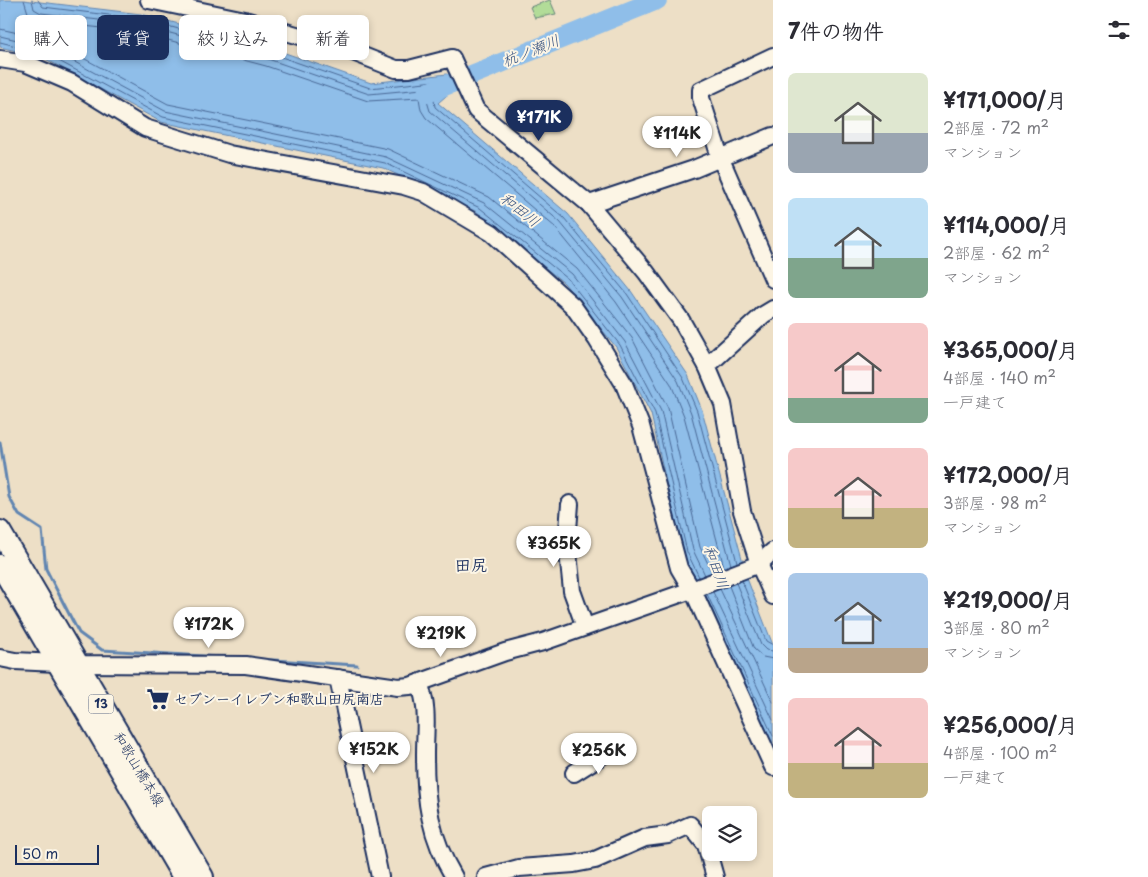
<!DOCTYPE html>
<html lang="ja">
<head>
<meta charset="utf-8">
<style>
  :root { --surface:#fff; --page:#f2f2f3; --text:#2b2b33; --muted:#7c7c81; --accent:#1b2f5e }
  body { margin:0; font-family:"Playpen Sans","Klee One",sans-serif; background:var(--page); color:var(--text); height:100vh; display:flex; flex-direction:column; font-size:19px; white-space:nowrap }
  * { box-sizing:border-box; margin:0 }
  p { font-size:16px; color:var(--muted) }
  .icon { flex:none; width:28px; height:28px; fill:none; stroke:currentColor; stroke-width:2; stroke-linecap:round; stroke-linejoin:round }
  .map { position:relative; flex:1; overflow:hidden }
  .sheet { display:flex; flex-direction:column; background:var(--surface); width:375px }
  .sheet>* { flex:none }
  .hud { position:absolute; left:15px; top:15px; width:475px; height:45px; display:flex; gap:10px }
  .controls { position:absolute; left:702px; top:806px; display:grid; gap:10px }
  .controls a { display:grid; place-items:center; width:55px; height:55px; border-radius:8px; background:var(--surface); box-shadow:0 2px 8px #0003; font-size:25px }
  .scale { position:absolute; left:15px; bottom:12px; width:84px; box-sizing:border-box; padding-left:5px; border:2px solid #1b2f5e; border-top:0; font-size:14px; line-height:18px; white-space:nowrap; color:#1b2f5e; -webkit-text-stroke:4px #fcf5e5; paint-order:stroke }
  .price { position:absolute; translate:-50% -42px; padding:0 11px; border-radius:18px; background:#fff; color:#222; font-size:16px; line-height:32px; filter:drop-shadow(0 1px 2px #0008) }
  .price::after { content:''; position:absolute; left:50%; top:30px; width:15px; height:11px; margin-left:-8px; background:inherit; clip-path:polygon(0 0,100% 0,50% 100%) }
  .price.on { background:var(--accent); color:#fff }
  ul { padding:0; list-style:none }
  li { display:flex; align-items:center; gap:15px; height:125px; padding:0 15px }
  li span { display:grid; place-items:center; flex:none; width:140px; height:100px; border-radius:8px; color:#555 }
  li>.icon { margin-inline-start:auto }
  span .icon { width:60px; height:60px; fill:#fffc; stroke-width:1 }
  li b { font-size:21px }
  h2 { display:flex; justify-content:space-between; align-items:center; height:60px; padding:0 15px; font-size:21px }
  .tag { padding:0 18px; border-radius:8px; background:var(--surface); box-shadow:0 2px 8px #0003; font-size:18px; line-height:45px }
  .tag.on { background:var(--accent); color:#fff }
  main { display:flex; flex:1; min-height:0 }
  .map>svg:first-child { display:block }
  .forest { fill:url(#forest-crowns); stroke:#66867b }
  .water { fill:#8fbee9; stroke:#6185b1 }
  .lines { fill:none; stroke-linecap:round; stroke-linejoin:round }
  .shore { stroke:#496896; stroke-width:1 }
  .stream { stroke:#6185b1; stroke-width:3 }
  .river { stroke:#8fbee9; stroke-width:20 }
  .minor-casing { stroke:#1b2f5e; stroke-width:20 }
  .major-casing { stroke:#1b2f5e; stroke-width:24 }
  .minor { stroke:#fcf5e5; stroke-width:16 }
  .major { stroke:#fcf5e5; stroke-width:20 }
  .labels { text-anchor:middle; stroke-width:4; stroke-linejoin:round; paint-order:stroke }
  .shield { fill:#fcf5e5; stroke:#5e6a86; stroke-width:1 }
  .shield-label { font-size:12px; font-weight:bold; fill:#1b2f5e }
  .poi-label { font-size:14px; font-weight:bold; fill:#1b2f5e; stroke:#fcf5e5; text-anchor:start }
  .street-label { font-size:14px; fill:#1b2f5e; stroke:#fcf5e5 }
  .water-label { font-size:15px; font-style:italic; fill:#385381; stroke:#fcf5e5 }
  .quarter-label { font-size:16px; font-weight:bold; fill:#1b2f5e; stroke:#fcf5e5 }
</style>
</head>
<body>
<main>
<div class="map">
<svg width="773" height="877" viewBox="0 0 773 877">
  <defs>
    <pattern id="forest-crowns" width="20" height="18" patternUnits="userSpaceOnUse" patternTransform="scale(1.25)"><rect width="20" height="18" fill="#b2dc98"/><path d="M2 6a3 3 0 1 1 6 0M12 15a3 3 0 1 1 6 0" fill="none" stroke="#98bd85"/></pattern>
  </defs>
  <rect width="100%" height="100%" fill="#eddfc6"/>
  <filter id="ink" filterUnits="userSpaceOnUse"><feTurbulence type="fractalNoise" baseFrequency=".02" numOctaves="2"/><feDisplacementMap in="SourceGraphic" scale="10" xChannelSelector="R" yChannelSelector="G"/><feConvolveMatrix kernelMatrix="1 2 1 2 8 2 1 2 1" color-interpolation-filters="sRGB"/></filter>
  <g filter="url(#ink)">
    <polygon class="forest" points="550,0 556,14 535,18 530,7"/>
    <polygon class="water" points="0,0 23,0 141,14 271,48 371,83 447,74 454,89 438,103 568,214 631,291 688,375 702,410 748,581 773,645 773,748 682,554 651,414 616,347 564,283 477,212 383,168 161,122 42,57 0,47"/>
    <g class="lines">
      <g class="shore">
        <polyline points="24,0 28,13 39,21 138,32 266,66 368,101 419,98 421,110 426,118 555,227 616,302 671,384 684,416 724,567"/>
        <polyline points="32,0 34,9 41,13 140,25 268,59 369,94 433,88 434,91 427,101 430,111 560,222 622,297 678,381 691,413 731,565"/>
        <polyline points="38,0 43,7 141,19 270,53 370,88 444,80 447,88 434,100 435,107 564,218 627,294 683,378 697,411 737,562"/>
        <polyline points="0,29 50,40 168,104 388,149 489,197 577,269 632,338 668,408 700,547 712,572"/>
        <polyline points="0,36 47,47 165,111 386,157 484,203 572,274 625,342 661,411 693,550 705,575"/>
        <polyline points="0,42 44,53 163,117 385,163 480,208 568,279 620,345 655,413 687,552 699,577"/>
        <polyline points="742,581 766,641 773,645"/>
        <polyline points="736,583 761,645 766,650 773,651"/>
        <polyline points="729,586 754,649 763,657 773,659"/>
        <polyline points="720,589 773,702"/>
        <polyline points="713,592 773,720"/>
        <polyline points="707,594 773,736"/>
      </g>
      <polyline class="stream" points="0,442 9,497 19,515 42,530 46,569 68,612 79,633 102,650 357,665"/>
      <polyline class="river" points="427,93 657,0"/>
      <defs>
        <g id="minor">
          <polyline points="149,0 245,20 348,50 396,69 409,69 452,58 476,110 589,204 646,272 681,320 707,366 723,404 742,511 759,564 773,596"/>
          <polyline points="773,56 701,90 701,98 720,157 773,279"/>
          <polyline points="0,59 25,63 72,83 145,128 229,154 404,186 423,192 492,233 573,306 597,340 624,384 641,426 679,568 696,597 773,767"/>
          <polyline points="589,204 694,169 773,136"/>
          <polyline points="707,366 763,315 773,309"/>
          <polyline points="570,504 567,543 572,591 585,627"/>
          <polyline points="0,658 15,661 77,664 246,665 398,687 410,686 505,652 543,642 697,588 759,564 773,551"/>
          <polyline points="338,678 380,877"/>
          <path d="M419 683C429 708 425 728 425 755 425 801 430 837 454 877"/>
          <polyline points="574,773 609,751"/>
          <polyline points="486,877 519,868 574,864 595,860 645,838 668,835 690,825 706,845 715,877"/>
        </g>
        <g id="major">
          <polyline points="0,531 203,877"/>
          <polyline points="0,565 183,877"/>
        </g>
      </defs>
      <use href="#minor" class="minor-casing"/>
      <use href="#major" class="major-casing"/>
      <use href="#minor" class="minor"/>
      <use href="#major" class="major"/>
    </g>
  </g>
  <defs>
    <symbol id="supermarket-bare" viewBox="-9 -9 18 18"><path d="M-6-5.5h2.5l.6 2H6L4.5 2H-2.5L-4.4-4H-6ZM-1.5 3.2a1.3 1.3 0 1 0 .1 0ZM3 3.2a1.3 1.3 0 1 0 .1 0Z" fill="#1b2f5e" stroke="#fcf5e5" stroke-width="2.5" paint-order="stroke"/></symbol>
  </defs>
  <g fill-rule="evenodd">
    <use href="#supermarket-bare" x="142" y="683" width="32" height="32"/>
  </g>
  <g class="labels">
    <rect class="shield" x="88.5" y="694.5" width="25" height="19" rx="4"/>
    <g class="shield-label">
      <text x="101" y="708">13</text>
    </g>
    <g class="poi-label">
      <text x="174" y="704">セブンーイレブン和歌山田尻南店</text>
    </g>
    <g class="street-label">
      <text transform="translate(139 769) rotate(59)" y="5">和歌山橋本線</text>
    </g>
    <g class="water-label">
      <text transform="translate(531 51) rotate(-22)" y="5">杭ノ瀬川</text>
      <text transform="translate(520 210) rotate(38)" y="5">和田川</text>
      <text transform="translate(716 567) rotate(70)" y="5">和田川</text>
    </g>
    <g class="quarter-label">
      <text x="471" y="571">田尻</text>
    </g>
  </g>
</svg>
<div class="controls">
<a><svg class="icon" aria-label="layers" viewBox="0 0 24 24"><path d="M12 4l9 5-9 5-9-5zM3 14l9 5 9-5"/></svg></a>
</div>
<div class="scale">50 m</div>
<b class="price on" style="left:539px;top:142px">¥171K</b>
<b class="price" style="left:677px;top:158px">¥114K</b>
<b class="price" style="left:554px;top:568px">¥365K</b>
<b class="price" style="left:209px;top:649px">¥172K</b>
<b class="price" style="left:441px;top:658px">¥219K</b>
<b class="price" style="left:374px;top:774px">¥152K</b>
<b class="price" style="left:599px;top:775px">¥256K</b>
<div class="hud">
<a class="tag">購入</a>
<a class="tag on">賃貸</a>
<a class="tag">絞り込み</a>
<a class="tag">新着</a>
</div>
</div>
<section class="sheet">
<h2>7件の物件<svg class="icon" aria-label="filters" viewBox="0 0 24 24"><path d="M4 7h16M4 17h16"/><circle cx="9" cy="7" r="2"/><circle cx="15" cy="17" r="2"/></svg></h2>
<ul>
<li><span style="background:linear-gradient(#dfe7d0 60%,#9aa5b1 0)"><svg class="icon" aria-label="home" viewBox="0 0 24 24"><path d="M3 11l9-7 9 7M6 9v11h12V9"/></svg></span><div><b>¥171,000/月</b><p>2部屋 · 72 m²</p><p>マンション</p></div></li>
<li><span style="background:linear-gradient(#bfe0f5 60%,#7fa58c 0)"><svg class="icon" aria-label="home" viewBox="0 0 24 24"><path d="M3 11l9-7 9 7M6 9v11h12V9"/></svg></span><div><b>¥114,000/月</b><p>2部屋 · 62 m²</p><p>マンション</p></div></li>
<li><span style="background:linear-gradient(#f6c9c9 75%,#7fa58c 0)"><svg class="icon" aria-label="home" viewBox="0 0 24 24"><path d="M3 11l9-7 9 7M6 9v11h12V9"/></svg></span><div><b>¥365,000/月</b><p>4部屋 · 140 m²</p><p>一戸建て</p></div></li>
<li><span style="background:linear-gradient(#f6c9c9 60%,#c2b280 0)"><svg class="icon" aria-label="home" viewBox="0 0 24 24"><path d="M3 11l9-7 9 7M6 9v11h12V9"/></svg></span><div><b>¥172,000/月</b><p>3部屋 · 98 m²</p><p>マンション</p></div></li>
<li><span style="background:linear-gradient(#a9c7e8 75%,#b9a48a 0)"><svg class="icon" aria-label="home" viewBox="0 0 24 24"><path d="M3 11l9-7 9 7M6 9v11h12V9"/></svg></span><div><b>¥219,000/月</b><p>3部屋 · 80 m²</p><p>マンション</p></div></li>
<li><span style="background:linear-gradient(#f6c9c9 65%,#c2b280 0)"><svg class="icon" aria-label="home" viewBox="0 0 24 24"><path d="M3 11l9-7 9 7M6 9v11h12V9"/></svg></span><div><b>¥256,000/月</b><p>4部屋 · 100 m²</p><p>一戸建て</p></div></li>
</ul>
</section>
</main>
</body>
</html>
